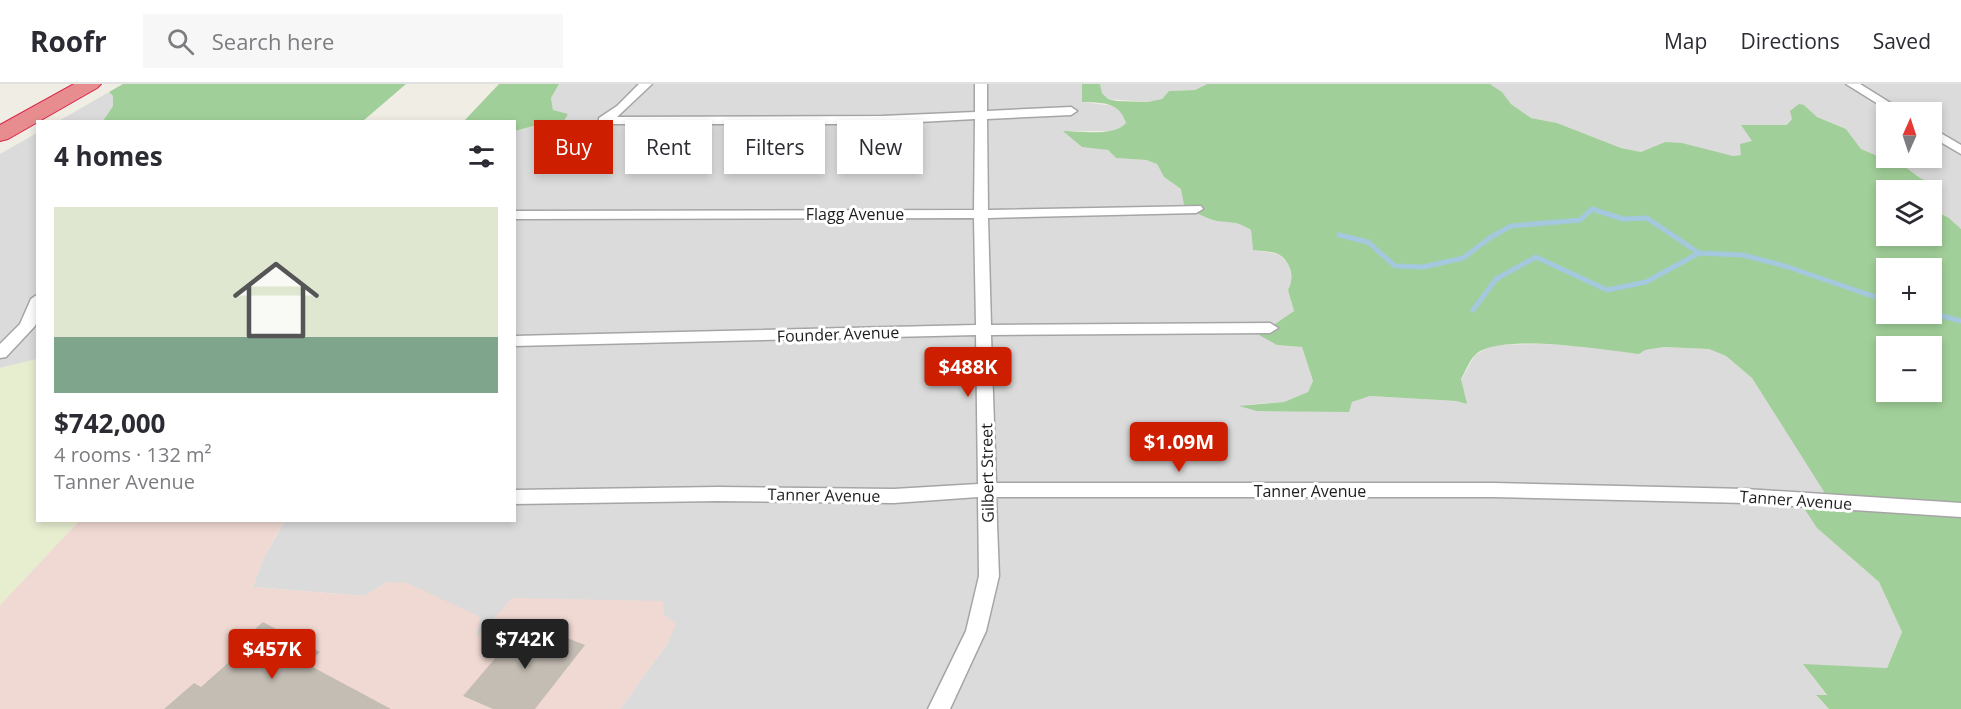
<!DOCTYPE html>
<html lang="en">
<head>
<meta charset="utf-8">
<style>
  :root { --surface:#fff; --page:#f7f7f7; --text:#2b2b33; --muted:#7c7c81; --line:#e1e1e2; --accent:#cd1e00 }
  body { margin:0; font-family:"Open Sans",sans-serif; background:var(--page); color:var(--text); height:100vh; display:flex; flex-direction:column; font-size:22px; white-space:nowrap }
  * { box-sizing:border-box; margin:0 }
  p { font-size:20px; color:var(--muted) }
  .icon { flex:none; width:33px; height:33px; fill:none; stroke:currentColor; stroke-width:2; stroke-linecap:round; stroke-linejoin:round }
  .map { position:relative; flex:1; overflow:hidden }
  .panel { position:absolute; left:36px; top:36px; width:480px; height:402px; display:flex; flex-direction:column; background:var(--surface); border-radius:0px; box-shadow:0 3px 9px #0003 }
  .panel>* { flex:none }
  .hud { position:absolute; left:534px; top:36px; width:570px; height:54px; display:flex; gap:12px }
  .needle { width:39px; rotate:3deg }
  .buttons { position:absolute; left:1876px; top:18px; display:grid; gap:12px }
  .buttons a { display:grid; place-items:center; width:66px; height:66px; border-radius:0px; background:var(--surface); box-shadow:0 3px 9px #0003; font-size:30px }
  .price { position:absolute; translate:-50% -51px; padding:0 14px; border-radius:6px; background:var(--accent); color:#fff; font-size:20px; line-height:39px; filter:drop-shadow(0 2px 3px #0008) }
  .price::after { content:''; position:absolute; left:50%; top:36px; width:18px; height:14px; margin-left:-9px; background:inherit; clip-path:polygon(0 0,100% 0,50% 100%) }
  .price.on { background:#222; color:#fff }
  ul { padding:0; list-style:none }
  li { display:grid; align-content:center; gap:12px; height:318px; padding:0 18px }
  li span { display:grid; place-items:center; height:186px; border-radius:0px; color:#555 }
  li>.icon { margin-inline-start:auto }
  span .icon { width:108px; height:108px; fill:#fffc; stroke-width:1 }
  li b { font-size:26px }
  h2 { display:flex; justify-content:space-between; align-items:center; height:72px; padding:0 18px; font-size:26px }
  .pill { padding:0 21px; border-radius:0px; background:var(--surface); box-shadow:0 3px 9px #0003; font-size:21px; line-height:54px }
  .pill.on { background:var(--accent); color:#fff }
  header { display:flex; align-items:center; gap:36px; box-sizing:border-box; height:84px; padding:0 30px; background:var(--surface); border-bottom:2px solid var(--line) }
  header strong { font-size:28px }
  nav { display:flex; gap:33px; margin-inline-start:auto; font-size:21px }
  .search { width:420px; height:54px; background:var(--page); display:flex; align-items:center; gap:15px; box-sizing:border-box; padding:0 21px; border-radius:0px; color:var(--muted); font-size:22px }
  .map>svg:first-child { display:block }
  .residential { fill:#dcdbdb; fill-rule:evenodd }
  .commercial { fill:#f0d9d3 }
  .farmland { fill:#e7eed0 }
  .forest { fill:#a1cf99; fill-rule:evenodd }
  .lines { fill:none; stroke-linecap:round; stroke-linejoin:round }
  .stream { stroke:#a4c8dd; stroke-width:5 }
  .building { fill:#c4bdb4 }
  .street-casing { stroke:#a5a5a5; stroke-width:3 }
  .highway-casing { stroke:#dc2347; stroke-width:2 }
  .street { fill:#fff; fill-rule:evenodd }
  .highway { fill:#e78c8f; fill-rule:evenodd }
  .labels { text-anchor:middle; stroke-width:6; stroke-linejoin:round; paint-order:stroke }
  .street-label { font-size:16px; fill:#1e1e1e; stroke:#fff }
</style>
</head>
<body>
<header>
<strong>Roofr</strong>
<div class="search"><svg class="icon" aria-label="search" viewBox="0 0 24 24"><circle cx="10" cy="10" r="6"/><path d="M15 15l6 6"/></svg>Search here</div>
<nav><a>Map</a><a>Directions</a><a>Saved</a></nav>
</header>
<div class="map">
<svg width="1961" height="625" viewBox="0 0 1961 625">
  <rect width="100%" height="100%" fill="#efede4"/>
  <g class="residential">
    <polygon points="559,0 1082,0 1082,18 1115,22 1123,29 1126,39 1122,44 1111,47 1065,47 1082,62 1108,66 1116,74 1146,76 1157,80 1164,93 1181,105 1197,128 1213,136 1237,137 1251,146 1253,166 1278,170 1289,180 1292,199 1288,206 1294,227 1270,244 1277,261 1302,263 1313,297 1308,308 1284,318 1242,321 1352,318 1370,312 1456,317 1466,320 1461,296 1475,271 1493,261 1542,260 1645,266 1664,263 1709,265 1726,272 1752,294 1829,415 1817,444 1879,498 1902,548 1887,584 1804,581 1827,612 1816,612 1829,625 620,625 667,560 675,540 664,531 476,554 388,498 364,512 253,503 264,473 285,437 514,436 515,47 533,42 562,40 553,26 551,14"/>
    <polygon points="1100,0 1207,0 1195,6 1169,7 1162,15 1149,18 1108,15 1102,9"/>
    <path d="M1490 0H1961V145L1949 134 1932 125V106H1922L1937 101 1920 94 1896 76 1880 73 1861 65 1846 45 1817 33 1804 21 1788 41H1742L1752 57 1742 71 1733 72 1665 58 1641 68 1621 64 1557 39 1531 34 1511 20 1502 8ZM1887 28H1932V74H1887Z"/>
    <polygon points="109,8 113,12 113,22 103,37 57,38"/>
    <polygon points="37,49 37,275 0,284 0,70"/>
  </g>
  <polygon class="commercial" points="285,436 264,473 253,503 364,512 388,498 407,499 480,533 477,553 512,514 663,517 664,531 676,540 667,560 620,625 0,625 0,521 79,437"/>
  <polygon class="farmland" points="37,275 38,436 79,437 0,521 0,284"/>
  <g class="forest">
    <polygon points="123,0 406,0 363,37 103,37 113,22 113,12 109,8"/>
    <polygon points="499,0 559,0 551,14 553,26 568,30 562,40 533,42 515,47 514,38 464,37"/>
    <path d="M1082 0H1100L1102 9 1108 15 1116 17 1148 18 1162 15 1169 7 1195 6 1207 0H1490L1502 8 1511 20 1531 34 1557 39 1621 64 1641 68 1665 58 1682 59 1733 72 1741 71 1740 60 1752 57 1741 41H1787L1792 35 1790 27 1799 20 1804 21 1817 33 1846 45 1861 65 1880 73 1896 76 1920 94 1938 101 1922 106H1887V152H1932V125L1949 134 1961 145V625H1829L1816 611H1827L1803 580 1887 584 1902 548 1879 498 1817 444 1798 415 1828 414 1752 294 1726 272 1709 265 1664 263 1645 266 1639 270C1605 266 1498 248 1475 271 1469 277 1465 288 1461 295L1467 320 1456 317 1370 312 1352 318 1349 328 1257 327 1239 322 1284 318 1308 308 1313 297 1302 263 1277 261 1259 251 1294 227 1288 206C1295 194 1291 177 1278 170 1272 167 1260 167 1253 166L1251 146C1233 135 1231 140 1213 136 1203 133 1196 127 1185 126L1181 105 1164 93 1157 80 1146 76 1116 74 1108 66 1082 63 1063 47C1081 47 1114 53 1126 39 1119 17 1102 19 1082 18ZM1887 184H1932V230H1887ZM1887 262H1932V308H1887Z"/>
  </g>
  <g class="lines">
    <g class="stream">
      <polyline points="1339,151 1368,158 1395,182 1423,183 1463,174 1491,153 1511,142 1580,136 1592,125 1623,135 1647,134 1699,169"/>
      <polyline points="1473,226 1496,195 1536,173 1607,206 1646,198 1699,169 1743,171 1785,182 1887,217"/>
      <polyline points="1932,229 1961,237"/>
    </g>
  </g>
  <g class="building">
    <polygon points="263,538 320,568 307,580 391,625 164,625 194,599 201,603 236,572 229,568"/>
    <polygon points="526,538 585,561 535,625 493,625 463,612"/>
  </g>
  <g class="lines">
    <defs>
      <g id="street">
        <polygon points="639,0 652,0 617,33 882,32 975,28 975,0 987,0 987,27 1071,23 1077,27 1071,31 987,35 988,126 1201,122 1203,125 1196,129 988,134 991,241 1270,239 1278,244 1270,249 991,251 996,399 1493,399 1746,405 1961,419 1961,433 1746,419 1493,413 996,413 999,492 986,547 950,625 928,625 966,547 979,492 978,413 894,419 718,417 514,420 514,406 718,403 894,405 978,400 976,251 514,262 514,252 976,241 974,134 514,135 514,127 974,126 975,35 882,40 599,40 599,34 617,22"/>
        <polygon points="1846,0 1860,0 1905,28 1891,28"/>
        <polygon points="1932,44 1961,61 1961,70 1932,53"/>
        <polygon points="38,210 38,235 35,242 6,273 0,274 0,260 20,240 31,215"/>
      </g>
      <polygon id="highway" points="74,0 101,0 97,4 8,55 0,57 0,41"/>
    </defs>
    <use href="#street" class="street-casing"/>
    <use href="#highway" class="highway-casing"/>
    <use href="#street" class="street"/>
    <use href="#highway" class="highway"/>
  </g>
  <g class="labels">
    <g class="street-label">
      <text x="855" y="136">Flagg Avenue</text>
      <text transform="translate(838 250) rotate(-2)" y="6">Founder Avenue</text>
      <text transform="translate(987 389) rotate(-91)" y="6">Gilbert Street</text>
      <text x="1310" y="413">Tanner Avenue</text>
      <text transform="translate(824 411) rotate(1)" y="6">Tanner Avenue</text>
      <text transform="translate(1796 416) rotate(4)" y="6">Tanner Avenue</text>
    </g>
  </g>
</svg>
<div class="buttons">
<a><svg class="needle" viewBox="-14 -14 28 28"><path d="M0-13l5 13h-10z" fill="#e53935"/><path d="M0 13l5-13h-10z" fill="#7c7c81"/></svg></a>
<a><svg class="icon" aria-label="layers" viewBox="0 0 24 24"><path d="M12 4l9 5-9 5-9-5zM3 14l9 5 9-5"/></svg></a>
<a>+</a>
<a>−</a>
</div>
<b class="price" style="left:968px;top:314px">$488K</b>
<b class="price" style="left:1179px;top:389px">$1.09M</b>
<b class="price on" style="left:525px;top:586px">$742K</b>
<b class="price" style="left:272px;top:596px">$457K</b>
<div class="hud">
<a class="pill on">Buy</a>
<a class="pill">Rent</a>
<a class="pill">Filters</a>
<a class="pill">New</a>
</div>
<section class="panel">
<h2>4 homes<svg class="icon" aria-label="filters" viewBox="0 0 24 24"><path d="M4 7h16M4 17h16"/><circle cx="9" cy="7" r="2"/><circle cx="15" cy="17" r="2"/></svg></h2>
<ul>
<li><span style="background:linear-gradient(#dfe7d0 70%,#7fa58c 0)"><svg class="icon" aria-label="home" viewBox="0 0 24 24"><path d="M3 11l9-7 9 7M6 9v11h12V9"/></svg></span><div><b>$742,000</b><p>4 rooms · 132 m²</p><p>Tanner Avenue</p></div></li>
</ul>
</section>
</div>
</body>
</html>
